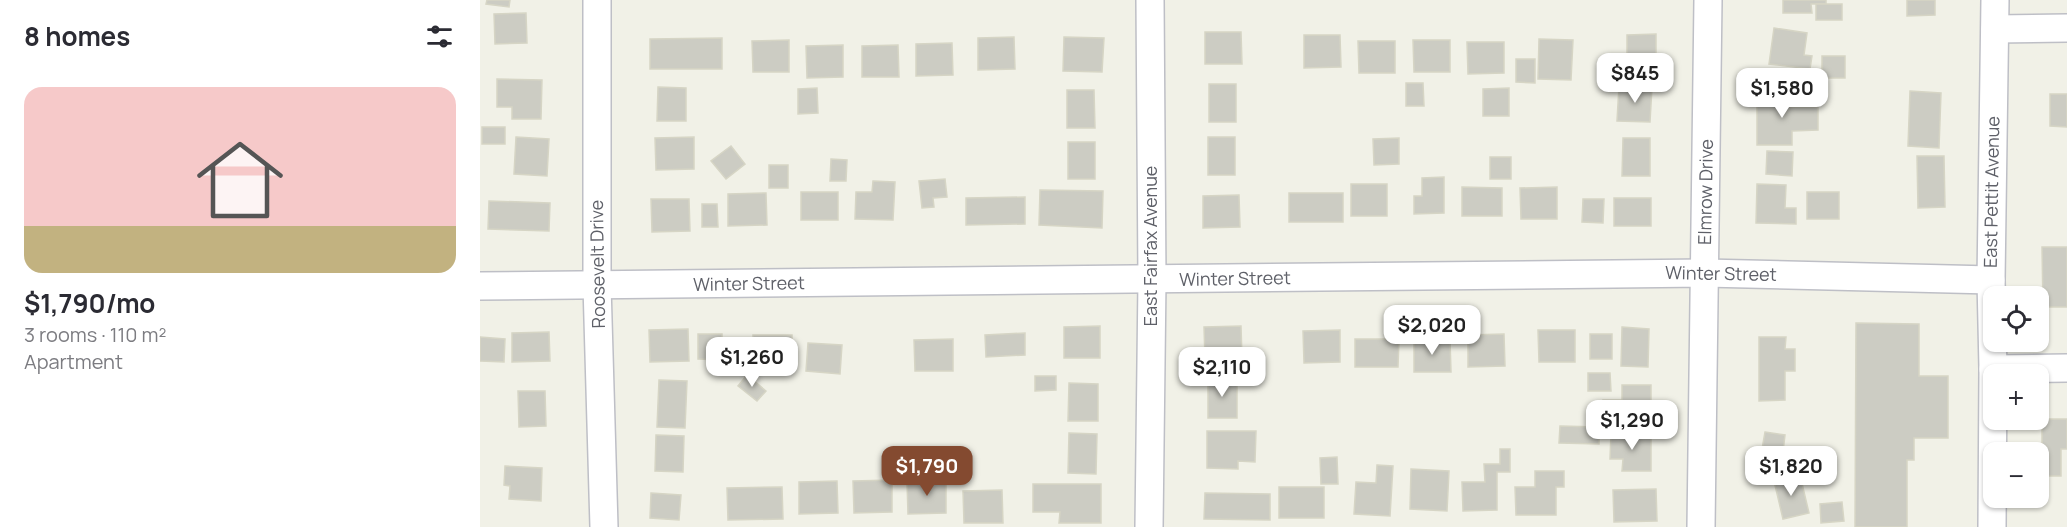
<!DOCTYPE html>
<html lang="en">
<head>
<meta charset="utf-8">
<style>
  :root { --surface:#fff; --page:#f2f2f3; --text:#2b2b33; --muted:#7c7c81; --line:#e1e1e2; --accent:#844a30 }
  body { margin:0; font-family:Manrope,sans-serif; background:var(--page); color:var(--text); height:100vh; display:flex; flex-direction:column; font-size:22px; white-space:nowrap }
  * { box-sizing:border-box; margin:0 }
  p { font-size:20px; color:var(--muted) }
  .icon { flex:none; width:33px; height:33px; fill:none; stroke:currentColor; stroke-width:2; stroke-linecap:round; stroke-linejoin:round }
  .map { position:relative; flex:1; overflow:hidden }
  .panel { display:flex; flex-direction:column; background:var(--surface); width:480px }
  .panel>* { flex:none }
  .tools { position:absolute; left:1503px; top:286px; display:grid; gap:12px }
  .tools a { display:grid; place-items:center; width:66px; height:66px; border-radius:12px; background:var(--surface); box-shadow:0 2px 4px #0004; font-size:30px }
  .price { position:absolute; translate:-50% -51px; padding:0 14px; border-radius:12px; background:#fff; color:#222; font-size:20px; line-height:39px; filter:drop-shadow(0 2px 3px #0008) }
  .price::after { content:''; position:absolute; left:50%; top:36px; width:18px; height:14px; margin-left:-9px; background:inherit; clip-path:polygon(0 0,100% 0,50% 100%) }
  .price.selected { background:var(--accent); color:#fff }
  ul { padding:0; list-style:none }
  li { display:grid; align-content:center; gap:12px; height:318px; padding:0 24px }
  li+li { border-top:2px solid var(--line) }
  li span { display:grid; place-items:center; height:186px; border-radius:18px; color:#555 }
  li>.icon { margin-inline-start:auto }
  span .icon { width:108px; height:108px; fill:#fffc; stroke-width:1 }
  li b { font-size:26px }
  h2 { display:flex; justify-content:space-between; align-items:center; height:72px; padding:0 24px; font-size:26px }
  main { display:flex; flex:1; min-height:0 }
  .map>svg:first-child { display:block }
  .building { fill:#ccccc3; stroke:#d6d5c5; stroke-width:1.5 }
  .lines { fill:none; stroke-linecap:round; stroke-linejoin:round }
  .minor-casing { stroke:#bebfc6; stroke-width:30 }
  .minor { stroke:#fff; stroke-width:27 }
  .labels { text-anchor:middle; stroke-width:4.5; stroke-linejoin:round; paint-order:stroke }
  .street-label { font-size:18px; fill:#5e6068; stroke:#fff }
</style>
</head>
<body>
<main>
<section class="panel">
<h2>8 homes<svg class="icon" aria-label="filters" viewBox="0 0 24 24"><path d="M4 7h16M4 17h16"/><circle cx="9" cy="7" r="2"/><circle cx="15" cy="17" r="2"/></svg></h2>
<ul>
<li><span style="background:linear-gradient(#f6c9c9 75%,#c2b280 0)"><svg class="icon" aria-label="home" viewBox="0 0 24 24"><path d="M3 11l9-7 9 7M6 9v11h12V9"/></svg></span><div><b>$1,790/mo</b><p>3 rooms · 110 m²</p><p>Apartment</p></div></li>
</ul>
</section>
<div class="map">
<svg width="1587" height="527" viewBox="0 0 1587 527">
  <rect width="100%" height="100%" fill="#f1f1e7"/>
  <g class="building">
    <polygon points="7,0 30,0 29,7 6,4"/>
    <polygon points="1303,0 1346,0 1346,4 1331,4 1332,13 1303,13"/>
    <polygon points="1427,0 1455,0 1455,15 1427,16"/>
    <rect x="1336" y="4" width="26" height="16"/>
    <polygon points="46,13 47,43 15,44 14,14"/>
    <polygon points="1294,28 1327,33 1324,55 1332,56 1330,69 1289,64"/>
    <polygon points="725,32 761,32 762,64 725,64"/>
    <polygon points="1176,34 1176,72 1147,72 1147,35"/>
    <polygon points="824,35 860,35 861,67 824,68"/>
    <polygon points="534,37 535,69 498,70 498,38"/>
    <polygon points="584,37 624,38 622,72 583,71"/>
    <polygon points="242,38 242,69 170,69 170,39"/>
    <polygon points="1059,39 1093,40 1091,80 1058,79"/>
    <polygon points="309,40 309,72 273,72 272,41"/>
    <polygon points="933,40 970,40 970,72 934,72"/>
    <polygon points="878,41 915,41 915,73 879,73"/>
    <polygon points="987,42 1024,42 1024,73 988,74"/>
    <polygon points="472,43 473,75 436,76 436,44"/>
    <polygon points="363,45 363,77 327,78 326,46"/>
    <polygon points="418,45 419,77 382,77 382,46"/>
    <rect x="1342" y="56" width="23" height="22"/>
    <polygon points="1036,59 1055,59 1055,83 1036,82"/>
    <polygon points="17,79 62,80 61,119 32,119 32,107 17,107"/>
    <polygon points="926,83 943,83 944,106 926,106"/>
    <rect x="729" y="84" width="27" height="38"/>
    <polygon points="1139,86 1172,87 1170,122 1137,121"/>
    <polygon points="178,87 206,88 206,121 177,121"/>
    <polygon points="337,88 338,113 318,114 318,89"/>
    <polygon points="1029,88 1029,116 1003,116 1003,89"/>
    <polygon points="587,90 614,90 615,128 587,128"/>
    <polygon points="1430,91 1461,93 1459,148 1428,146"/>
    <polygon points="1277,92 1305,92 1306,107 1338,107 1338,130 1312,131 1312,145 1277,145"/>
    <polygon points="1570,94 1587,94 1587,127 1570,126"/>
    <rect x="2" y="127" width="23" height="17"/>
    <polygon points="36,137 69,139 67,176 34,174"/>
    <polygon points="214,137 214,169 176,170 175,138"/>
    <rect x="728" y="137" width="27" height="38"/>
    <polygon points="919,138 919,164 894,165 893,139"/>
    <polygon points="1143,138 1170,138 1170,176 1142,176"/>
    <rect x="588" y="142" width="27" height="37"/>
    <polygon points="251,146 265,164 246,179 231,161"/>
    <polygon points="1287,151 1313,152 1312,176 1286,174"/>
    <polygon points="1437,156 1464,156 1465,207 1438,208"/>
    <rect x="1010" y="157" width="21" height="22"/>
    <polygon points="351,159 367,160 366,181 350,181"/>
    <rect x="289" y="165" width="19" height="23"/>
    <polygon points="964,177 964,213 934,214 934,196 942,196 942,178"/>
    <polygon points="465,179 467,197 453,198 454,207 442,208 439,181"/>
    <polygon points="393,181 415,182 413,220 375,219 376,192 392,192"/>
    <rect x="871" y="184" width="36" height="32"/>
    <polygon points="1277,184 1306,185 1305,208 1316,208 1316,224 1276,223"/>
    <polygon points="982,187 1022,188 1022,216 982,216"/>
    <polygon points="1077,187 1077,219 1041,219 1040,188"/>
    <polygon points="560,190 623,191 622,228 559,225"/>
    <rect x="321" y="192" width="37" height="28"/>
    <rect x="1327" y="192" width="32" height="27"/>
    <polygon points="286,193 287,225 248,226 248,194"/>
    <rect x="809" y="193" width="54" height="29"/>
    <polygon points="759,195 760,227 723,228 723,196"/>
    <polygon points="545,197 545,224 486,225 486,198"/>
    <rect x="1134" y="198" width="37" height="28"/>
    <polygon points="171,199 209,199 210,231 172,232"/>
    <polygon points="1103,199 1124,199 1123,223 1102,222"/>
    <polygon points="9,201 70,203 69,231 8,229"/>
    <polygon points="222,204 237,204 238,227 222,227"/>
    <polygon points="1562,247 1587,247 1587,307 1563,307"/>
    <polygon points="1376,323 1439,324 1439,376 1468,376 1468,438 1434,438 1434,460 1427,460 1427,527 1375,527"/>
    <polygon points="620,326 620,358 584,358 584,327"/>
    <polygon points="761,326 762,358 725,359 724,327"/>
    <polygon points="1142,327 1169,329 1168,367 1141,366"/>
    <polygon points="208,329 209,361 170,362 169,330"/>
    <polygon points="860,330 860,362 824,363 823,331"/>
    <polygon points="1058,330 1095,330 1095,362 1059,362"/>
    <polygon points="69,332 70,361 32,362 32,333"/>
    <polygon points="545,333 545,355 506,357 505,335"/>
    <polygon points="218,334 242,334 242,360 218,359"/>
    <polygon points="1024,334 1025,366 988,367 988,335"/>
    <rect x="1110" y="334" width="22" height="25"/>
    <polygon points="273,335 312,335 312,367 274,368"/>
    <polygon points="0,337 25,339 24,362 0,361"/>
    <polygon points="1279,337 1306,337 1305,349 1315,349 1315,371 1305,371 1305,400 1279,401"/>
    <polygon points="473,339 473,371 435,371 434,340"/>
    <polygon points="875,339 919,339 918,367 875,367"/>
    <polygon points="934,340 970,340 971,372 934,372"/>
    <polygon points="328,343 362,345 360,374 326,371"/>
    <polygon points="1108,373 1130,373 1131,391 1108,391"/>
    <polygon points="267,375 286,391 277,401 258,386"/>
    <polygon points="555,376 576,376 576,390 555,391"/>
    <rect x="728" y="377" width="29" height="41"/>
    <polygon points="179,380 207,381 205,428 177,427"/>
    <polygon points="589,383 618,384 618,421 588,421"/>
    <polygon points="1142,385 1171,385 1171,418 1124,418 1123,400 1142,400"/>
    <polygon points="38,391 65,391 66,426 39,427"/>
    <polygon points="1562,419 1587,419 1587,449 1581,449 1581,476 1562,476"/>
    <polygon points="1080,426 1119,427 1119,444 1079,443"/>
    <polygon points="727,431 776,431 775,462 758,461 758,469 727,468"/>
    <polygon points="1285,432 1305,435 1303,452 1282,449"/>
    <polygon points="589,433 617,434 616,474 588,473"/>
    <polygon points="1131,433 1171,433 1171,471 1142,471 1143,459 1130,459"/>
    <polygon points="176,435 204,436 203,472 175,471"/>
    <polygon points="1020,449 1030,449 1030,472 1017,472 1017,510 983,511 982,482 1005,482 1004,464 1020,464"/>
    <polygon points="857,457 858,484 841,484 840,458"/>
    <polygon points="897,465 913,466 910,516 874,514 876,482 896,483"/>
    <polygon points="25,466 62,468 61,501 29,499 30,486 24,485"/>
    <polygon points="931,469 969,471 967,511 930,509"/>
    <polygon points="1055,471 1084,471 1084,487 1076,487 1076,515 1036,515 1035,487 1055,487"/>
    <polygon points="1320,475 1329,513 1303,519 1294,481"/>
    <polygon points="412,480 412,512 374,513 373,481"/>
    <polygon points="357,481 358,513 319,514 319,482"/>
    <polygon points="466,481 466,513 428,514 427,482"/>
    <polygon points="553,484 621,484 621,523 579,523 580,512 553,512"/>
    <polygon points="302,487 303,519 248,520 247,488"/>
    <rect x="799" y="487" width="45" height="31"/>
    <polygon points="1176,489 1177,521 1134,522 1133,490"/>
    <polygon points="522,490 523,523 484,523 483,491"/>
    <polygon points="171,493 201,495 199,520 170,518"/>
    <polygon points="725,493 790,494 790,520 724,519"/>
    <polygon points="1362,502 1364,521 1341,523 1340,504"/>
  </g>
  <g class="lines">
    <defs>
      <g id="minor">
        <polyline points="117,0 117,285 124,527"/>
        <polyline points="1515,29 1587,28"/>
        <polyline points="0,286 1225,273 1511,280"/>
        <polyline points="1513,369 1587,368"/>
        <polyline points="669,527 672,280 670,0"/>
        <polyline points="1221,527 1228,0"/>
        <polyline points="1512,527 1513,369 1511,280 1515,0"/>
      </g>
    </defs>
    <use href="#minor" class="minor-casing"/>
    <use href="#minor" class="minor"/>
  </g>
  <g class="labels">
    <g class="street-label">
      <text transform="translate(1226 192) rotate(-89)" y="6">Elmrow Drive</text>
      <text transform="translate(1512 192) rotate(-89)" y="6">East Pettit Avenue</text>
      <text transform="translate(671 246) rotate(-90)" y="6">East Fairfax Avenue</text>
      <text transform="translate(118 264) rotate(-91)" y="6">Roosevelt Drive</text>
      <text transform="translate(1241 274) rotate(1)" y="6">Winter Street</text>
      <text transform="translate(755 279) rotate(-1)" y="6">Winter Street</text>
      <text transform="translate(269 284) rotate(-1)" y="6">Winter Street</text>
    </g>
  </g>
</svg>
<div class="tools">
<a><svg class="icon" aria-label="locate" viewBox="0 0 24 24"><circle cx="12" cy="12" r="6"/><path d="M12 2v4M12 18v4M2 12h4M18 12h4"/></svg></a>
<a>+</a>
<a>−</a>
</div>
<b class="price" style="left:1155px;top:104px">$845</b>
<b class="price" style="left:1302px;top:119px">$1,580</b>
<b class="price" style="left:952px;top:356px">$2,020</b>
<b class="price" style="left:272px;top:388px">$1,260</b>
<b class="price" style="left:742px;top:398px">$2,110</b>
<b class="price" style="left:1152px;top:451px">$1,290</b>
<b class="price selected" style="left:447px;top:497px">$1,790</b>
<b class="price" style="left:1311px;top:497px">$1,820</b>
</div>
</main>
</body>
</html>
